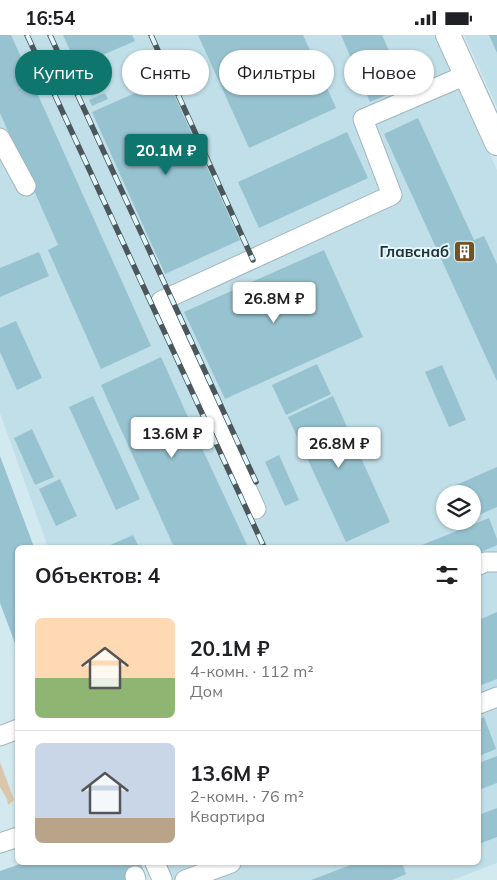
<!DOCTYPE html>
<html lang="ru">
<head>
<meta charset="utf-8">
<style>
  :root { --surface:#fff; --page:#f2f2f2; --text:#202124; --muted:#757577; --line:#e0e0e0; --accent:#0f766e }
  body { margin:0; font-family:Mulish,sans-serif; background:var(--page); color:var(--text); height:100vh; display:flex; flex-direction:column; font-size:19px; white-space:nowrap }
  * { box-sizing:border-box; margin:0 }
  p { font-size:16px; color:var(--muted) }
  .icon { flex:none; width:28px; height:28px; fill:none; stroke:currentColor; stroke-width:2; stroke-linecap:round; stroke-linejoin:round }
  .map { position:relative; flex:1; overflow:hidden }
  .panel { position:absolute; left:15px; top:510px; width:466px; height:320px; display:flex; flex-direction:column; background:var(--surface); border-radius:8px; box-shadow:0 1px 4px #0004 }
  .panel>* { flex:none }
  .banner { position:absolute; left:15px; top:15px; width:468px; height:45px; display:flex; gap:10px }
  .fabs { position:absolute; left:436px; top:450px; display:grid; gap:10px }
  .fabs a { display:grid; place-items:center; width:45px; height:45px; border-radius:50%; background:var(--surface); box-shadow:0 1px 4px #0004; font-size:25px }
  .price { position:absolute; translate:-50% -42px; padding:0 11px; border-radius:5px; background:#fff; color:#222; font-size:16px; line-height:32px; filter:drop-shadow(0 1px 2px #0008) }
  .price::after { content:''; position:absolute; left:50%; top:30px; width:15px; height:11px; margin-left:-8px; background:inherit; clip-path:polygon(0 0,100% 0,50% 100%) }
  .price.active { background:var(--accent); color:#fff }
  ul { padding:0; list-style:none }
  li { display:flex; align-items:center; gap:15px; height:125px; padding:0 20px }
  li+li { border-top:1px solid var(--line) }
  li span { display:grid; place-items:center; flex:none; width:140px; height:100px; border-radius:8px; color:#555 }
  li>.icon { margin-inline-start:auto }
  span .icon { width:60px; height:60px; fill:#fffc; stroke-width:1 }
  li b { font-size:21px }
  h2 { display:flex; justify-content:space-between; align-items:center; height:60px; padding:0 20px; font-size:21px }
  .chip { padding:0 18px; border-radius:22px; background:var(--surface); box-shadow:0 1px 4px #0004; font-size:18px; line-height:45px }
  .chip.active { background:var(--accent); color:#fff }
  .status { display:flex; justify-content:space-between; align-items:center; height:35px; padding:0 25px; background:var(--surface); direction:ltr }
  .status svg { height:14px; fill:currentColor }
  .map>svg:first-child { display:block }
  .built { fill:#c0dfe8; fill-rule:evenodd }
  .green { fill:#dbc6aa }
  .building { fill:#97c3d0 }
  .lines { fill:none; stroke-linecap:round; stroke-linejoin:round }
  .minor-casing { stroke:#9fb4bb; stroke-width:21 }
  .major-casing { stroke:#9fb4bb; stroke-width:26 }
  .minor { stroke:#fff; stroke-width:19 }
  .major { stroke:#fff; stroke-width:24 }
  .rail-casing { stroke:#4b575a; stroke-width:5.5 }
  .rail { stroke:#e0f7fd; stroke-width:4; stroke-dasharray:11; stroke-linecap:butt }
  .labels { text-anchor:middle; stroke-width:4; stroke-linejoin:round; paint-order:stroke }
  .poi-label { font-size:15px; font-weight:bold; fill:#273032; stroke:#e0f7fd; text-anchor:end }
</style>
</head>
<body>
<div class="status"><b>16:54</b><svg viewBox="0 0 49 12"><path d="M0 12V9h3v3zM5 12V6h3v6zM10 12V3h3v9zM15 12V0h3v12zM26 1h20v11H26zM47 4h2v5h-2z"/></svg></div>
<div class="map">
<svg width="497" height="845" viewBox="0 0 497 845">
  <rect width="100%" height="100%" fill="#d3e9f0"/>
  <g class="built">
    <path d="M0 0H436L497 135V828L453 845H168L162 828H479V512H48L0 378ZM445 459H472V486H445Z"/>
    <polygon points="464,0 497,0 497,72"/>
  </g>
  <polygon class="green" points="0,727 14,765 8,770 7,764 0,752"/>
  <g class="building">
    <polygon points="0,0 11,0 151,311 101,334 48,215 58,210 0,78"/>
    <polygon points="63,0 132,0 135,6 77,31"/>
    <polygon points="198,0 303,0 336,73 249,113"/>
    <polygon points="341,0 382,0 405,52 370,67"/>
    <polygon points="489,0 497,0 497,18"/>
    <polygon points="167,44 240,205 165,239 92,77"/>
    <polygon points="105,58 108,64 92,71 89,65"/>
    <polygon points="418,83 474,205 484,201 497,229 497,346 384,99"/>
    <polygon points="347,97 368,143 259,193 238,147"/>
    <polygon points="324,215 363,302 225,364 184,277"/>
    <polygon points="39,217 49,241 0,262 0,233"/>
    <polygon points="16,286 42,343 17,355 0,317 0,293"/>
    <polygon points="161,322 200,409 248,512 174,512 101,350"/>
    <polygon points="317,329 331,359 286,380 272,350"/>
    <polygon points="442,330 466,385 449,392 425,337"/>
    <polygon points="93,361 140,464 116,475 69,372"/>
    <polygon points="333,361 390,487 346,507 288,382"/>
    <polygon points="32,394 54,442 35,450 14,403"/>
    <polygon points="279,420 299,465 285,471 265,427"/>
    <polygon points="0,421 34,512 18,512 18,610 16,611 0,568"/>
    <polygon points="497,432 497,472 472,483 472,459 449,459 447,454"/>
    <polygon points="60,444 77,481 56,491 39,454"/>
    <polygon points="489,483 497,504 497,510 479,518 479,512 417,512"/>
    <polygon points="133,500 139,512 106,512"/>
    <polygon points="497,577 497,644 479,651 479,585"/>
    <polygon points="484,682 496,714 479,721 479,684"/>
    <polygon points="497,721 497,748 479,755 479,728"/>
    <polygon points="497,773 497,802 479,809 479,780"/>
    <polygon points="23,828 141,828 144,837 124,845 0,845 0,836"/>
    <polygon points="356,828 402,828 406,839 392,845 311,845"/>
  </g>
  <g class="lines">
    <defs>
      <g id="minor">
        <polyline points="0,103 26,151"/>
        <polyline points="256,474 161,266 392,160 363,84 466,40"/>
        <polyline points="479,530 485,527 497,527"/>
        <polyline points="479,669 497,662"/>
        <polyline points="0,701 18,694"/>
        <polyline points="0,808 18,802"/>
        <polyline points="155,828 162,844"/>
        <polyline points="135,841 136,845"/>
        <polyline points="185,845 231,828"/>
      </g>
      <polyline id="major" points="448,0 497,108"/>
    </defs>
    <use href="#minor" class="minor-casing"/>
    <use href="#major" class="major-casing"/>
    <use href="#minor" class="minor"/>
    <use href="#major" class="major"/>
    <defs>
      <g id="rail">
        <polyline points="27,0 264,512"/>
        <polyline points="50,0 256,447"/>
        <polyline points="151,0 253,225"/>
      </g>
    </defs>
    <use href="#rail" class="rail-casing"/>
    <use href="#rail" class="rail"/>
  </g>
  <defs>
    <symbol id="building-square" viewBox="-11 -11 22 22"><rect x="-9" y="-9" width="18" height="18" rx="4" fill="#715327" stroke="#e0f7fd"/><path d="M-4-6H4V6H1V3H-1V6H-4ZM-2.5-4.3h1.7v1.8h-1.7ZM.8-4.3h1.7v1.8H.8ZM-2.5-1h1.7V.8h-1.7ZM.8-1h1.7V.8H.8Z" fill="#fff"/></symbol>
  </defs>
  <g fill-rule="evenodd">
    <use href="#building-square" x="452" y="204" width="25" height="25"/>
  </g>
  <g class="labels">
    <g class="poi-label">
      <text x="449" y="222">Главснаб</text>
    </g>
  </g>
</svg>
<div class="fabs">
<a><svg class="icon" aria-label="layers" viewBox="0 0 24 24"><path d="M12 4l9 5-9 5-9-5zM3 14l9 5 9-5"/></svg></a>
</div>
<b class="price active" style="left:166px;top:141px">20.1M ₽</b>
<b class="price" style="left:274px;top:289px">26.8M ₽</b>
<b class="price" style="left:172px;top:424px">13.6M ₽</b>
<b class="price" style="left:339px;top:434px">26.8M ₽</b>
<div class="banner">
<a class="chip active">Купить</a>
<a class="chip">Снять</a>
<a class="chip">Фильтры</a>
<a class="chip">Новое</a>
</div>
<section class="panel">
<h2>Объектов: 4<svg class="icon" aria-label="filters" viewBox="0 0 24 24"><path d="M4 7h16M4 17h16"/><circle cx="9" cy="7" r="2"/><circle cx="15" cy="17" r="2"/></svg></h2>
<ul>
<li><span style="background:linear-gradient(#ffd9b3 60%,#8fb573 0)"><svg class="icon" aria-label="home" viewBox="0 0 24 24"><path d="M3 11l9-7 9 7M6 9v11h12V9"/></svg></span><div><b>20.1M ₽</b><p>4-комн. · 112 m²</p><p>Дом</p></div></li>
<li><span style="background:linear-gradient(#c9d6e8 75%,#b9a48a 0)"><svg class="icon" aria-label="home" viewBox="0 0 24 24"><path d="M3 11l9-7 9 7M6 9v11h12V9"/></svg></span><div><b>13.6M ₽</b><p>2-комн. · 76 m²</p><p>Квартира</p></div></li>
</ul>
</section>
</div>
</body>
</html>
